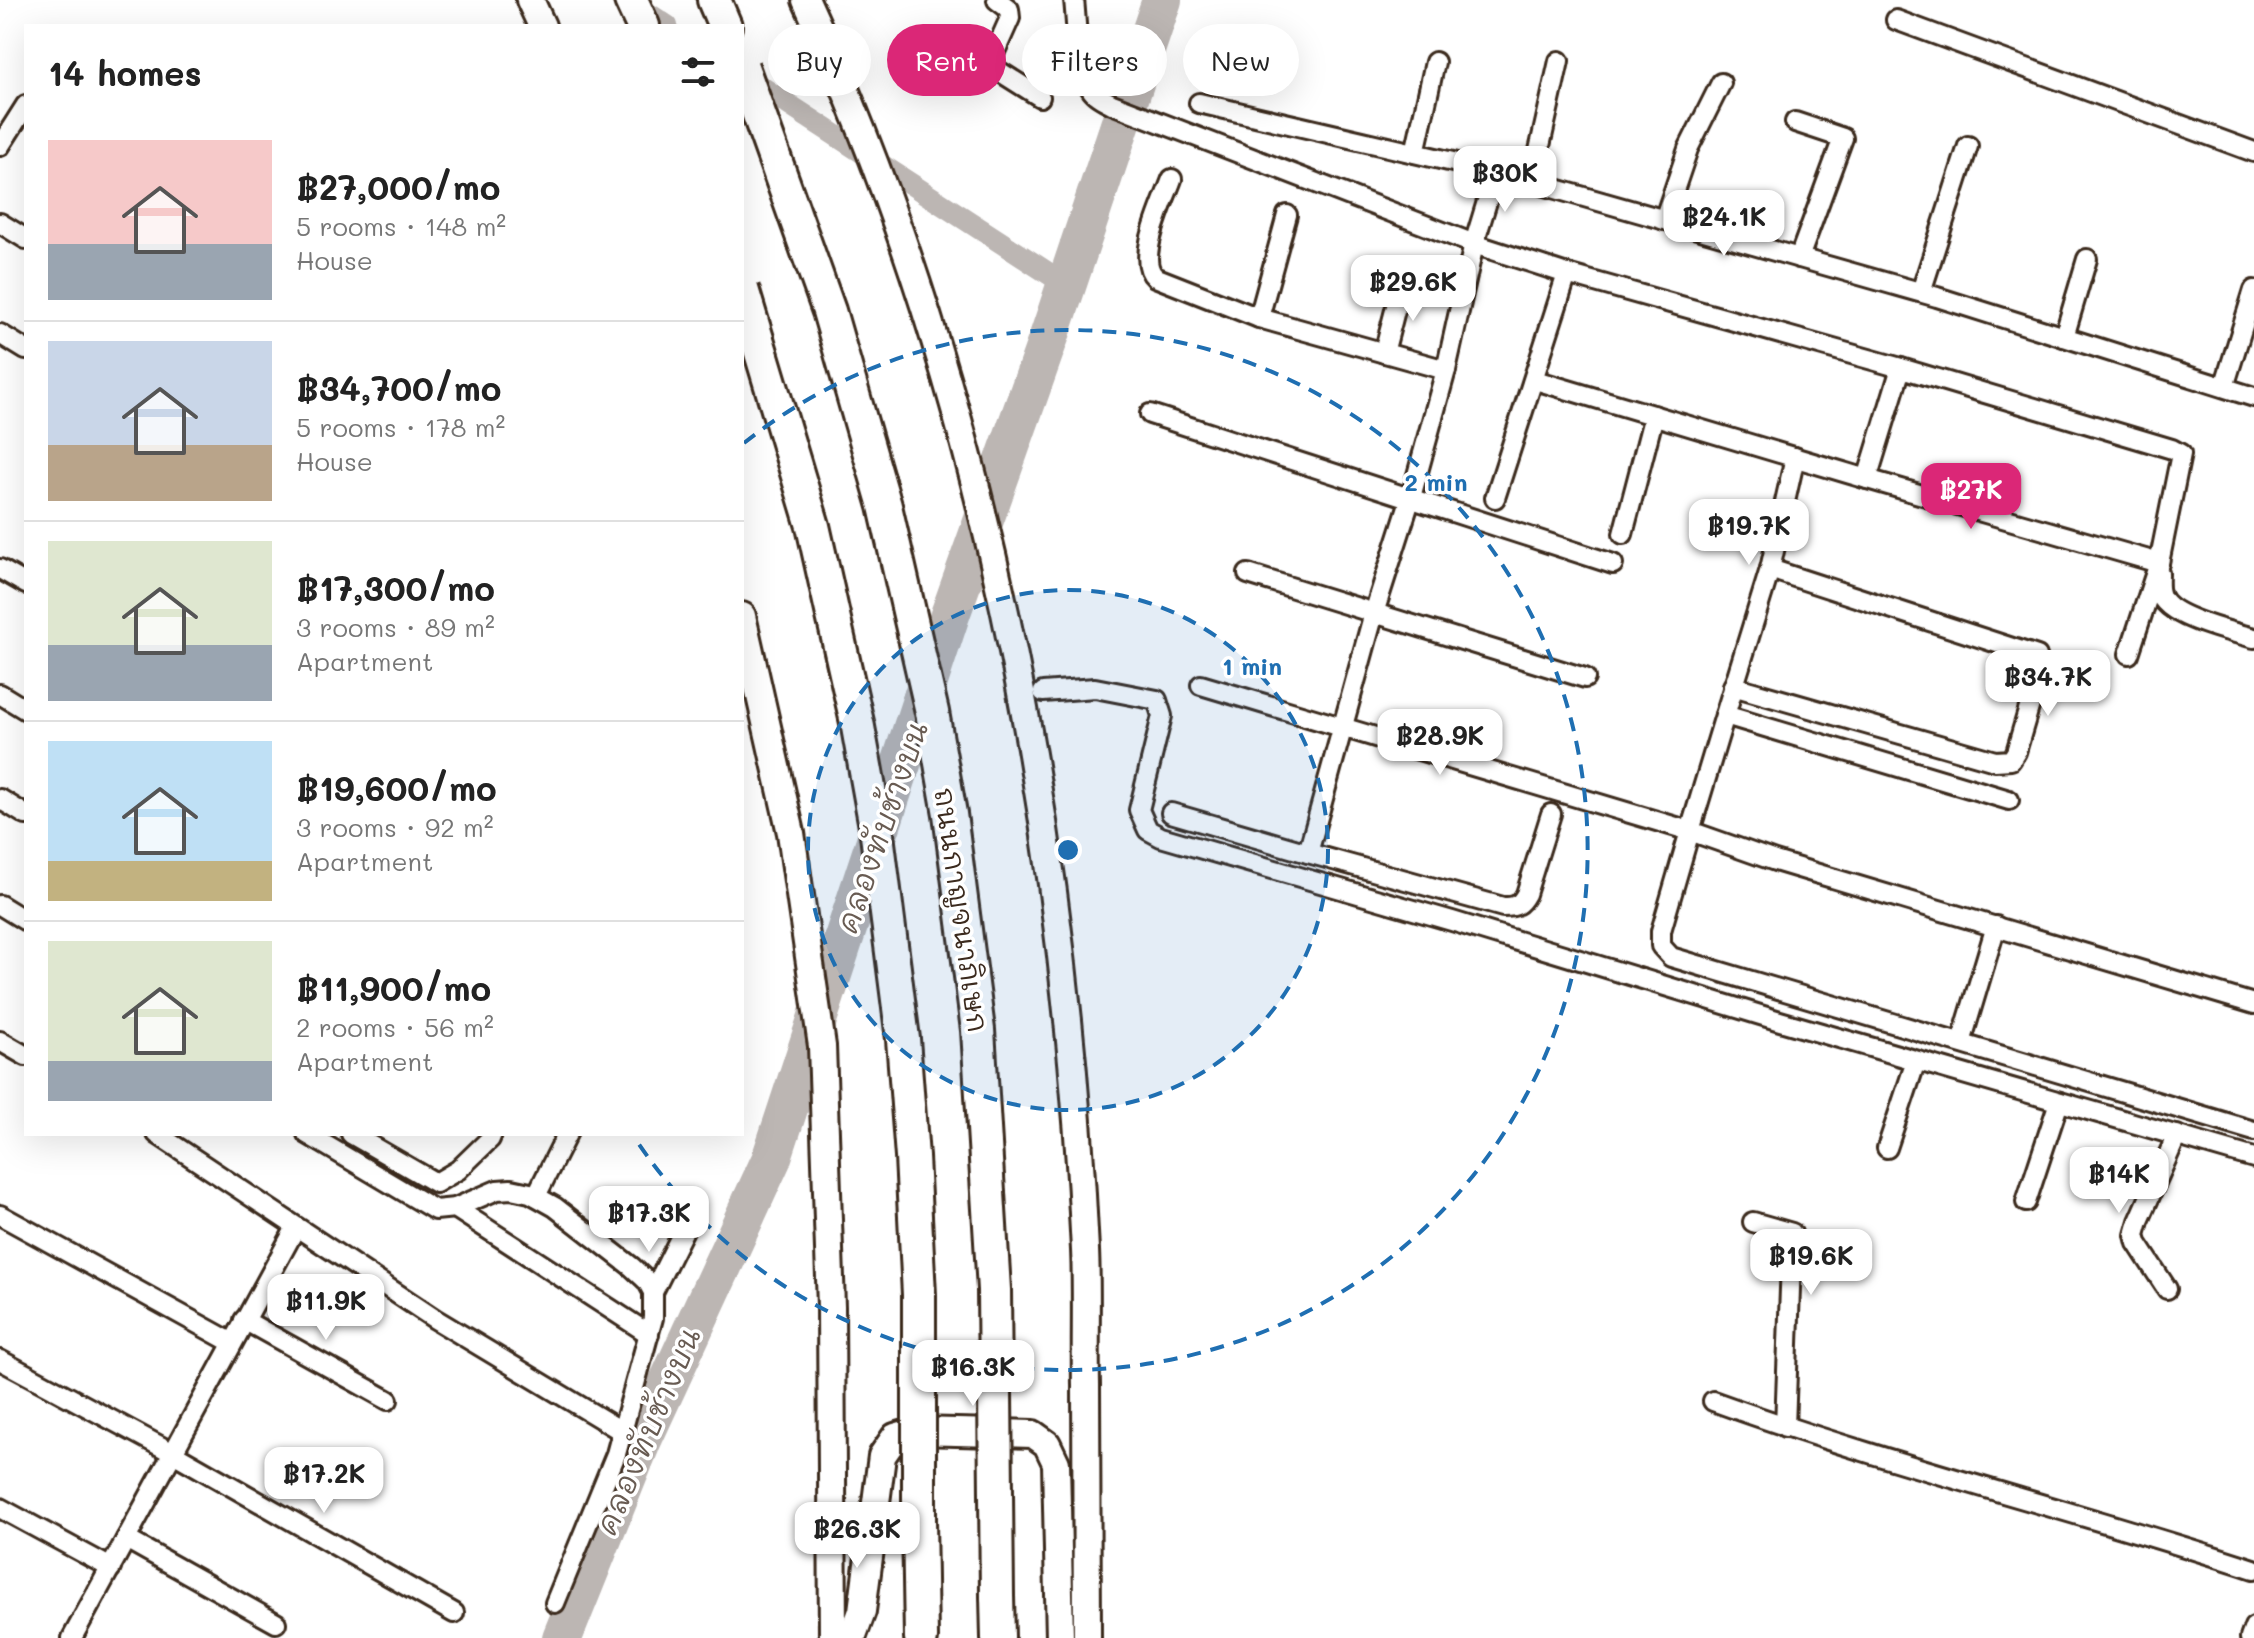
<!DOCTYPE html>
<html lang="en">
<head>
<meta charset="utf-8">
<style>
  :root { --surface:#fff; --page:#f6f6f6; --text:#222; --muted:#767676; --line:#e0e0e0; --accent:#db2777 }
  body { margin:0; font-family:Mali,"Playpen Sans Thai",sans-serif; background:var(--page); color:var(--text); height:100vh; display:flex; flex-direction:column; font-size:30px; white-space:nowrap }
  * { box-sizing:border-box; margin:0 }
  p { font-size:26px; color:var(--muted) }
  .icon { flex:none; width:44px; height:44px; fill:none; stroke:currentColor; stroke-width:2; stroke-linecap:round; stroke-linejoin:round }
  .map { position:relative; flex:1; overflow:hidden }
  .panel { position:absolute; left:24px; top:24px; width:720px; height:1112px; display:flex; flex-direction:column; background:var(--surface); border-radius:0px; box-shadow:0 8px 32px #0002 }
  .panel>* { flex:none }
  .hud { position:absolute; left:768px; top:24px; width:760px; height:72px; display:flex; gap:16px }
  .price { position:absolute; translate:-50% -68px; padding:0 18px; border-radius:16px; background:#fff; color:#222; font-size:26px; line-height:52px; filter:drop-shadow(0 2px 4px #0008) }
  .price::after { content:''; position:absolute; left:50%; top:48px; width:24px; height:18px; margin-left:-12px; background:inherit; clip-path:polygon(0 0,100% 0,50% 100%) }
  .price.on { background:var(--accent); color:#fff }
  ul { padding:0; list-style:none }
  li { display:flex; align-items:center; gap:24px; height:200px; padding:0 24px }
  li+li { border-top:2px solid var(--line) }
  li span { display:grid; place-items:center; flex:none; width:224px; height:160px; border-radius:0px; color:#555 }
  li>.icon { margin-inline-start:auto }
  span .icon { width:96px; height:96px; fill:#fffc; stroke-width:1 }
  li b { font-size:34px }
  h2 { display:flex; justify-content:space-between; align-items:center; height:96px; padding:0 24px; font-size:34px }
  .chip { padding:0 28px; border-radius:36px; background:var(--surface); box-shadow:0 8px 32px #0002; font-size:28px; line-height:72px }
  .chip.on { background:var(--accent); color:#fff }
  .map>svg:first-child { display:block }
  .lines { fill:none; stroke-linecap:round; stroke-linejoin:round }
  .canal { stroke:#bcb6b3; stroke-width:22 }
  .river { stroke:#bcb6b3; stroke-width:40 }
  .minor-casing { stroke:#3b2a1e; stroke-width:24 }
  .secondary-casing { stroke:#3b2a1e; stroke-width:32 }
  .motorway-casing { stroke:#3b2a1e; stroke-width:38 }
  .minor { stroke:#fff; stroke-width:18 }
  .secondary { stroke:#fff; stroke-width:26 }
  .motorway { stroke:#fff; stroke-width:32 }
  .motorway-bridge-casing { stroke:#3b2a1e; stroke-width:38; stroke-linecap:butt }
  .motorway-bridge { stroke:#fff; stroke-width:32 }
  .ring { fill:none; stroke:#1f6fb2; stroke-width:4; stroke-dasharray:14 10 }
  .labels { text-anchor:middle; stroke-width:7; stroke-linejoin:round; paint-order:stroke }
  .street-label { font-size:28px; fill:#3b2a1e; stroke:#fff }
  .water-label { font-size:30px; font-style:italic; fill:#685b52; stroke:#fff }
  .centre { fill:#1f6fb2; stroke:#fff; stroke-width:4 }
  .ring-label { font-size:24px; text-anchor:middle; font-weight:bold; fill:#1f6fb2; stroke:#fff; stroke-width:7; stroke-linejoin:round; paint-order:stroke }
</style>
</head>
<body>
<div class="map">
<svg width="2254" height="1638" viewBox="0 0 2254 1638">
  <rect width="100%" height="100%" fill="#fff"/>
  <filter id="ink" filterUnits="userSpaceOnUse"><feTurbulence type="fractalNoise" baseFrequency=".0125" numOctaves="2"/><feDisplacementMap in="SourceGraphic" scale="16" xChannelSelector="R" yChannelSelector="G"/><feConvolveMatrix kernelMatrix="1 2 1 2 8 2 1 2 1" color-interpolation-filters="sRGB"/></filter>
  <g filter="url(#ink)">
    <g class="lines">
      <g class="canal">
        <polyline points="635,5 667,26"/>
        <polyline points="743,75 1065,284"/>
      </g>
      <polyline class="river" points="562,1638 641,1442 771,1160 950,615 1050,334 1162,0"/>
      <defs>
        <g id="minor">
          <polyline points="997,0 1009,9 1010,18 990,63 994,68 1040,97"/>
          <path d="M1074 0C1077 25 1076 69 1091 89 1095 96 1105 100 1112 104L1474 244 1567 274 1901 368 1867 479"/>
          <polyline points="1896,20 2254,152"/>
          <polyline points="1199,103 1496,172 1937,297 2254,397"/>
          <polyline points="1795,122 1843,138 1799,258"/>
          <polyline points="0,146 26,105"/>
          <polyline points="1415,153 1435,62"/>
          <path d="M1172 179C1164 202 1135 259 1155 277L1259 318 1446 370"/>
          <polyline points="1532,182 1559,61"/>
          <polyline points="1664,220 1688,149 1721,83"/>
          <polyline points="0,223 26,239"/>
          <polyline points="1921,292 1968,146"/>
          <polyline points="1259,318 1287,215"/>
          <polyline points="0,334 26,350"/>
          <polyline points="2064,337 2087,259"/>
          <polyline points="1384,353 1402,283"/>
          <polyline points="1901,368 2172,449 2181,454 2159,563 2129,654"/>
          <polyline points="1535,380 1867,479 2159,563"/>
          <polyline points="2224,387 2254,290"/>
          <polyline points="1150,414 1613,564"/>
          <polyline points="1495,498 1567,274"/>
          <polyline points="1623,534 1654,415"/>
          <polyline points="0,569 26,584"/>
          <path d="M2159 573C2159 579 2158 587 2160 593 2165 617 2232 632 2254 638"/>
          <polyline points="1248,574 1585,678"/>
          <polyline points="1201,685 1690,831 1725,715 2009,800"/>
          <polyline points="1733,686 1995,761 2011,760 2016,752 2040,670 2037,656 1770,569"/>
          <polyline points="1043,692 1095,688 1157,700 1162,716 1139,810 1148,830 1161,837 1452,921 1780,1021 2254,1158"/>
          <polyline points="0,694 26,710"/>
          <polyline points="1725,715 1770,569 1795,457"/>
          <polyline points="0,799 26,815"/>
          <polyline points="1171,813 1308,853 1374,613 1411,497 1446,370 1474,244 1496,172"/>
          <path d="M1308 853 1503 907C1516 907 1520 905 1526 894L1551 814"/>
          <polyline points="0,905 26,921"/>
          <polyline points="2254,1004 1775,861 1690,831 1661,931 1661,946 1671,957 2254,1131"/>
          <polyline points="0,1041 26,1056"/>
          <polyline points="1961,1043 1996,926"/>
          <polyline points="157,1134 435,1319 623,1432"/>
          <polyline points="307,1134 435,1210 455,1208 497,1190 511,1189 530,1193 555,1207 632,1267 647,1281 653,1292 653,1318 616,1454 555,1603"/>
          <polyline points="351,1134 436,1183 458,1170 490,1139 492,1134"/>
          <polyline points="1887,1148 1916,1061"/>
          <polyline points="536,1196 567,1134"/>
          <polyline points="2026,1202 2059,1102"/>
          <polyline points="455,1208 649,1334"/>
          <polyline points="0,1215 231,1342"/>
          <polyline points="1753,1222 1792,1233 1785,1427"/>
          <polyline points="2167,1289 2137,1243 2135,1235 2139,1221 2177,1135"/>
          <polyline points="653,1292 684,1230"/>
          <polyline points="244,1320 388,1400"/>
          <polyline points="0,1360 173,1453 454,1613"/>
          <path d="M1713 1401C1890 1465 2074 1510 2254 1569"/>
          <polyline points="0,1508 111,1568"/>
          <polyline points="126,1539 276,1623"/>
          <polyline points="72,1638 295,1229"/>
          <polyline points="2250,1638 2254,1627"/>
        </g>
        <g id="secondary">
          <polyline points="530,0 542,26"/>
          <path d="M806 0C984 386 1065 828 1085 1250 1087 1295 1085 1340 1086 1385 1086 1469 1087 1554 1087 1638"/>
          <polyline points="742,616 791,833 822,1046 831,1307 833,1638"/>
          <polyline points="852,1638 862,1611 882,1456 895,1437 916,1431 1033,1434 1047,1444 1056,1463 1060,1638"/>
        </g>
        <g id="motorway">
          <polyline points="631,0 643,26"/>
          <polyline points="714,0 725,26"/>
          <polyline points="919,1520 921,1638"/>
          <polyline points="997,1596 998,1638"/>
        </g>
      </defs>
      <use href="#minor" class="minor-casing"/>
      <use href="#secondary" class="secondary-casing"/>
      <use href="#motorway" class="motorway-casing"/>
      <use href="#minor" class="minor"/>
      <use href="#secondary" class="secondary"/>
      <use href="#motorway" class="motorway"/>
      <defs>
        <g id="motorway-bridge">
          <polyline points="742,67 829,311 885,506 932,712 950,814 978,1030 994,1290 997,1596"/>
          <polyline points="742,289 813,526 858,727 876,827 903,1039 912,1157 919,1295 919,1520"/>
        </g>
      </defs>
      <use href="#motorway-bridge" class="motorway-bridge-casing"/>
      <use href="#motorway-bridge" class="motorway-bridge"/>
    </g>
  </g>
  <circle cx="1068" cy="850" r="260" fill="#1f6fb2" fill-opacity=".12"/>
  <g class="ring">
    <circle cx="1068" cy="850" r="260"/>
    <path d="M744 443A520 520 0 1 1 634 1137"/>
  </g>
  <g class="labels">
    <g class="street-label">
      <text transform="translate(961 910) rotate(82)" y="10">ถนนกาญจนาภิเษก</text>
    </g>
    <g class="water-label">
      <text transform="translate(883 827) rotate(-71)" y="10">คลองทับช้างบน</text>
      <text transform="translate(649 1431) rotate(-67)" y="10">คลองทับช้างบน</text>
    </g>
  </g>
  <circle cx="1068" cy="850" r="12" class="centre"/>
  <g class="ring-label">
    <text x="1436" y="491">2 min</text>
    <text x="1252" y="675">1 min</text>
  </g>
</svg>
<b class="price" style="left:1505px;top:214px">฿30K</b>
<b class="price" style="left:1724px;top:258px">฿24.1K</b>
<b class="price" style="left:1413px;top:323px">฿29.6K</b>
<b class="price on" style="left:1971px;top:531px">฿27K</b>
<b class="price" style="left:1749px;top:567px">฿19.7K</b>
<b class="price" style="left:2048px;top:718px">฿34.7K</b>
<b class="price" style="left:1440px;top:777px">฿28.9K</b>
<b class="price" style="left:2119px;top:1215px">฿14K</b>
<b class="price" style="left:649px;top:1254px">฿17.3K</b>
<b class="price" style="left:1811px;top:1297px">฿19.6K</b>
<b class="price" style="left:326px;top:1342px">฿11.9K</b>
<b class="price" style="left:973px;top:1408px">฿16.3K</b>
<b class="price" style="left:324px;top:1515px">฿17.2K</b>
<b class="price" style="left:857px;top:1570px">฿26.3K</b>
<div class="hud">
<a class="chip">Buy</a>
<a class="chip on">Rent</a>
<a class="chip">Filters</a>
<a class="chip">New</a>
</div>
<section class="panel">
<h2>14 homes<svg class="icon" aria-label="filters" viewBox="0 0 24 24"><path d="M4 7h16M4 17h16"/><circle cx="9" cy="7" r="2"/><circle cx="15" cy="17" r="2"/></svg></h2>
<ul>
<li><span style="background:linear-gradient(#f6c9c9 65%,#9aa5b1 0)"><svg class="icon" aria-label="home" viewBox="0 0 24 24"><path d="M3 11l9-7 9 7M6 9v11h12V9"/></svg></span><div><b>฿27,000/mo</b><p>5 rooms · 148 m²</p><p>House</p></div></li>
<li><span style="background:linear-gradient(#c9d6e8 65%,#b9a48a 0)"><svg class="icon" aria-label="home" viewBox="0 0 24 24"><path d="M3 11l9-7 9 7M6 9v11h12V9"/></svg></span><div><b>฿34,700/mo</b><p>5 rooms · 178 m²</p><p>House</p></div></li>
<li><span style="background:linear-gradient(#dfe7d0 65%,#9aa5b1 0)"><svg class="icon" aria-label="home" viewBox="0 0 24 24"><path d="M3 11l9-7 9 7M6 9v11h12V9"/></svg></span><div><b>฿17,300/mo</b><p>3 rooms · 89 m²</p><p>Apartment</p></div></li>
<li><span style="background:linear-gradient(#bfe0f5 75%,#c2b280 0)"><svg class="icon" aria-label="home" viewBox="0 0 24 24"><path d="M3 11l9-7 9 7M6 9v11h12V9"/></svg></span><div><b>฿19,600/mo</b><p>3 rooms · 92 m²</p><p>Apartment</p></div></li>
<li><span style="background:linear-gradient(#dfe7d0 75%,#9aa5b1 0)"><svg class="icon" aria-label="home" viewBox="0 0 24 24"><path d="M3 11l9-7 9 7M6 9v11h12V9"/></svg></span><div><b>฿11,900/mo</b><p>2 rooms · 56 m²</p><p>Apartment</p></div></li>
</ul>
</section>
</div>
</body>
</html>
